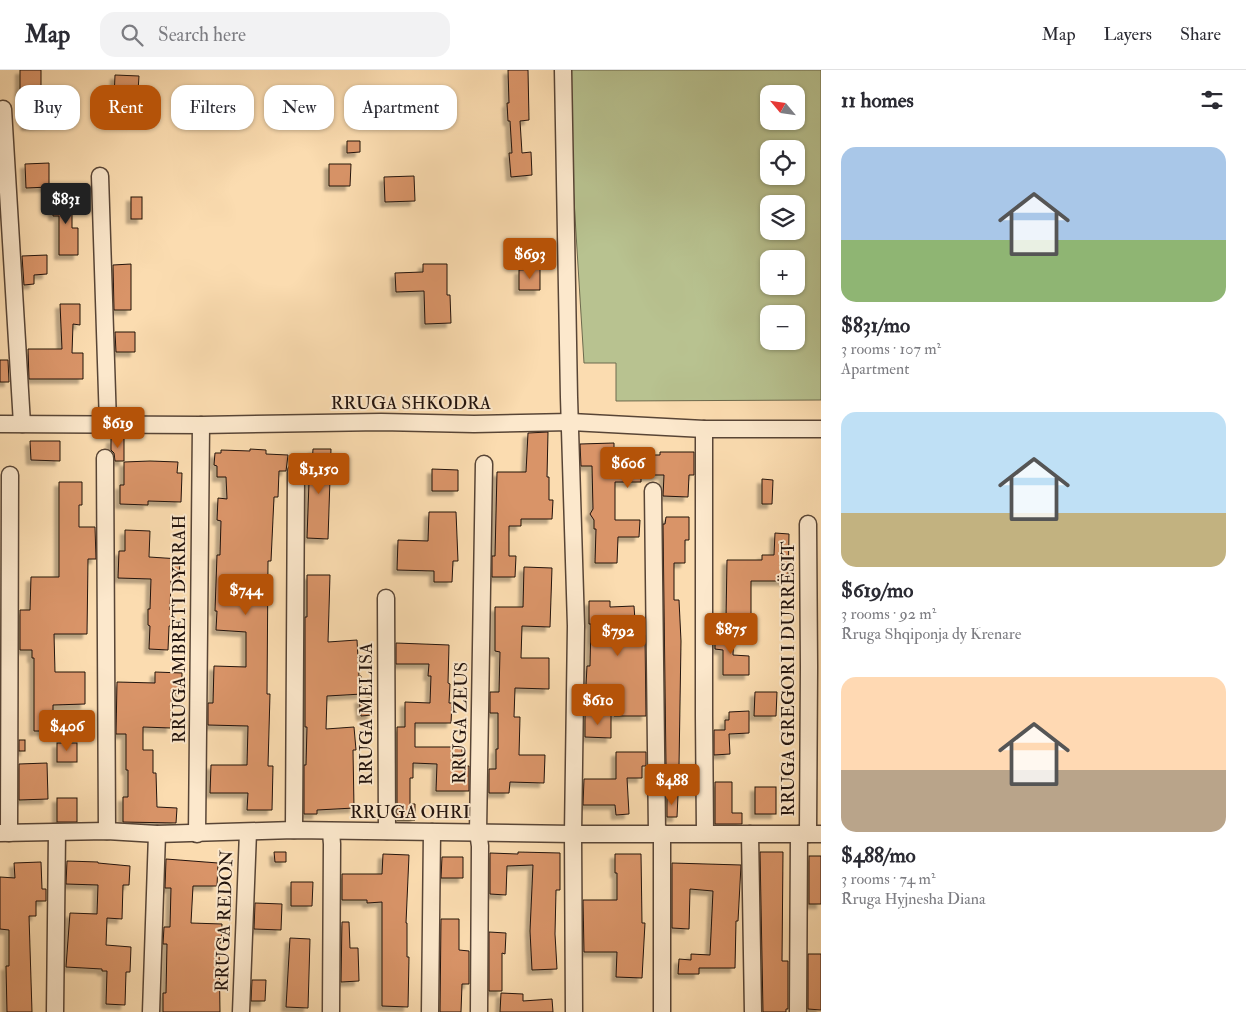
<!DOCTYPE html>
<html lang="en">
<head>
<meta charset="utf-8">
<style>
  :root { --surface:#fff; --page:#f2f2f3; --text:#2b2b33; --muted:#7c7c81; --line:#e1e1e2; --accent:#b45309 }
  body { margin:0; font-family:"IM FELL Double Pica",serif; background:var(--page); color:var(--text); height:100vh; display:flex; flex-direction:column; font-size:19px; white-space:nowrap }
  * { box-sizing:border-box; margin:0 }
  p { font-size:16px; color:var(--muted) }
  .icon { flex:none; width:28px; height:28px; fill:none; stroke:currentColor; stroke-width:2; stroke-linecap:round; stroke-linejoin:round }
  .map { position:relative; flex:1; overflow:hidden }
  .panel { display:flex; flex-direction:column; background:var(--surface); width:425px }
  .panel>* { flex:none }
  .guide { position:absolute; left:15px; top:15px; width:475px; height:45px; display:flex; gap:10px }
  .needle { width:32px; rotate:299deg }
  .buttons { position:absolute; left:760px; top:15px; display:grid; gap:10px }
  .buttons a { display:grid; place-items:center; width:45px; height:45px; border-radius:10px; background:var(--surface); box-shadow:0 1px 4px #0004; font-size:25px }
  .price { position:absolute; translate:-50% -42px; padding:0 11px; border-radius:5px; background:var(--accent); color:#fff; font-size:16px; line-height:32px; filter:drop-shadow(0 1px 2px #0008) }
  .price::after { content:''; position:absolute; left:50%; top:30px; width:15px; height:11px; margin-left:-8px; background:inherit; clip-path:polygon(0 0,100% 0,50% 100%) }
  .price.current { background:#222; color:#fff }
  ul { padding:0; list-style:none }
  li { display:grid; align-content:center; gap:10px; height:265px; padding:0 20px }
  li span { display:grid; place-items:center; height:155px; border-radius:15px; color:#555 }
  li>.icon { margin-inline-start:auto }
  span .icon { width:90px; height:90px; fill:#fffc; stroke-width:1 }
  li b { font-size:21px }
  h2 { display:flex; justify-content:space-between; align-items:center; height:60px; padding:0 20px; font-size:21px }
  .pill { padding:0 18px; border-radius:15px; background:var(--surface); box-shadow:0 1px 4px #0004; font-size:18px; line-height:45px }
  .pill.current { background:var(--accent); color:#fff }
  header { display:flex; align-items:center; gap:30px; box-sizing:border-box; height:70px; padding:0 25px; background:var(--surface); border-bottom:1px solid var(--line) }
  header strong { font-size:24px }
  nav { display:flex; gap:28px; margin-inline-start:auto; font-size:18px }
  .search { width:350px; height:45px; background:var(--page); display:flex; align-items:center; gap:12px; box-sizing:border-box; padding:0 18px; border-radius:15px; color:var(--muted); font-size:19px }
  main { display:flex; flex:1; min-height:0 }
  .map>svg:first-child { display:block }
  .green { fill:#b8c290; stroke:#6d6a4e; fill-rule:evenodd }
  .building { fill:#d99468; stroke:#22130d; filter:url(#shadow) }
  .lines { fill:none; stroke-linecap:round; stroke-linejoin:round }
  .minor-casing { stroke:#584536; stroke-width:19 }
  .minor { stroke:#fce8cc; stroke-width:16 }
  .labels { text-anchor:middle; stroke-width:4; stroke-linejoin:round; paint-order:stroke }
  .street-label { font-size:18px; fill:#22130d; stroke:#fce8cc }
</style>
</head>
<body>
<header>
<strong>Map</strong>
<div class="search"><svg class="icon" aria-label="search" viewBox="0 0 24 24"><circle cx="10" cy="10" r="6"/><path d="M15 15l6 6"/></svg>Search here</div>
<nav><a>Map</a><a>Layers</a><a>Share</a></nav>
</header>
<main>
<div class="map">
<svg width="821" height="942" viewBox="0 0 821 942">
  <defs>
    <filter id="shadow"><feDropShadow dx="-4.5" dy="4.5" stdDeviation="1" flood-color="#0004"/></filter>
  </defs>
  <rect width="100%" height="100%" fill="#fbdcb0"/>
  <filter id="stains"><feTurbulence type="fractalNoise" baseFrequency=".004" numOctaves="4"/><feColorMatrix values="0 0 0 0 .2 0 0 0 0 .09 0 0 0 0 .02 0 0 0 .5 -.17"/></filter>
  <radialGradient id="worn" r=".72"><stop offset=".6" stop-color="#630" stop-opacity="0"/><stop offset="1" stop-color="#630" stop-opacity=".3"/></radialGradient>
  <path class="green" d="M566 0H821V330L616 331V293H584ZM769 24H796V51H769ZM769 79H796V106H769ZM769 134H796V161H769ZM769 189H796V216H769ZM769 244H796V271H769Z"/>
  <g class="building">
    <polygon points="20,0 41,0 41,32 49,32 50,54 26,56 24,23 20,23"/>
    <polygon points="508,0 528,0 529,50 520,51 522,83 531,82 532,105 511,107 509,83 512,83 510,51 508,51 507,33 509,33"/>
    <polygon points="115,5 139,6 138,21 134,21 134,53 113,53"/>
    <polygon points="347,71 360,71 360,82 347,83"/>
    <polygon points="49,93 49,117 26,118 25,94"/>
    <polygon points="329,94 351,94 350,116 329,116"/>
    <polygon points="414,106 415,131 385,132 384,107"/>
    <polygon points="53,124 72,125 72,158 78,158 78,185 59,185 59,146 53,146"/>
    <rect x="131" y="127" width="11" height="22"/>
    <polygon points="47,185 47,204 34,205 34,214 24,215 22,186"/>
    <polygon points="131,194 131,240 114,240 113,195"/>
    <polygon points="423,194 447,194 447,225 450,225 451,253 425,254 424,221 396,222 395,203 423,202"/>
    <polygon points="540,199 540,220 519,220 519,200"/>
    <polygon points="60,234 80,234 80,255 73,254 72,283 83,283 83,309 29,309 28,279 62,279"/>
    <polygon points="115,262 135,262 135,282 116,282"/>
    <polygon points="0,290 8,290 9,312 0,312"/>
    <polygon points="548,362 547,407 549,407 549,430 553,430 552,449 521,449 521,456 509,456 509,486 516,486 515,507 492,507 492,486 495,486 497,402 526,402 528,363"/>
    <polygon points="111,369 124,369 124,391 115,391 114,383 111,380"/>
    <polygon points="30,371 60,371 60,391 31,390"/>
    <polygon points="614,373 614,385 660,385 660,382 694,382 694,405 689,405 688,427 663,426 664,405 641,405 641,412 615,412 615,450 640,450 639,467 618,467 617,493 595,493 596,459 594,459 594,450 590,444 593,439 592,396 581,396 580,374"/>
    <polygon points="250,379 266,380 266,384 288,385 286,401 279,401 278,427 274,427 271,491 268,491 267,624 270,624 268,696 273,696 272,740 247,740 248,723 210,723 211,695 247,695 248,656 208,655 208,633 213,633 214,596 246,597 246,562 216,560 217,541 215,541 217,485 220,485 221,451 217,450 218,428 227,429 226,407 217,407 217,396 214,395 215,383 221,383 221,380 250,381"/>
    <polygon points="313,379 331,379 328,469 307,468 309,412 311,412"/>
    <polygon points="150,391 178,392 177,403 182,403 181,432 148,431 148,435 120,434 120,415 124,415 124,392"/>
    <polygon points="432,399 458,400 458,421 432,421"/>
    <polygon points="762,409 773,410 772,434 762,434"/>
    <polygon points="59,412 82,412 82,435 79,435 79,457 95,457 96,489 88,489 87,564 54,564 55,602 85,602 85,634 53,635 53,661 34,661 34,588 32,588 32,580 20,580 20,540 30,540 31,507 59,507"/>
    <polygon points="429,442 456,442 458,491 453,491 452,512 434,512 434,501 397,500 398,470 428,471"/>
    <polygon points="666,447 689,447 689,470 685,470 685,493 674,493 674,530 679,530 681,571 679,696 666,696 663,454 665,454"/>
    <polygon points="125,460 150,461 149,487 180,489 179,511 171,511 170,540 173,540 172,556 169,556 168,580 149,579 150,556 148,555 148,539 150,539 151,509 118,508 119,481 125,481"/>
    <polygon points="775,463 789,464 788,511 751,511 751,548 726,548 727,490 762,490 762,485 774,485"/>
    <polygon points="524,497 552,498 550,557 522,556 521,588 549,588 549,619 515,618 514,647 520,647 519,685 545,685 544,713 510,712 509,723 489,723 489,699 496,699 496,679 498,679 498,643 490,643 490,622 499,622 500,582 495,581 495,537 523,537"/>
    <polygon points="307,505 330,505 328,572 357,570 359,606 361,606 362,624 327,626 326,659 354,657 356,680 353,680 354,738 317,740 317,744 304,744 304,695 306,695 307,657 305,657 305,547 307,547"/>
    <polygon points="589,531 610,531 610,537 634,536 636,565 645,565 646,646 614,646 615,616 586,615 587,596 590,596 591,554 589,554"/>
    <polygon points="715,560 734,561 733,585 749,586 749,605 723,605 723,580 715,579"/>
    <polygon points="396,573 449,575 448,613 450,614 449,633 452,633 451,653 415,653 415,677 462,677 462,696 469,696 469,721 436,721 437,694 413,693 413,708 410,708 410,734 415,734 415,750 397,750 397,657 405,657 405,632 430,633 431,606 428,606 429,594 396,594"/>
    <polygon points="155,602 182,603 182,623 172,623 171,658 143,657 143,680 153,680 153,703 156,703 157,737 177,738 176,753 123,752 123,727 128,727 128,700 126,700 126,664 116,664 117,612 155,613"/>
    <polygon points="755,622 777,622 776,646 754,646"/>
    <polygon points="370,628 372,645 361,646 359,629"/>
    <polygon points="749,641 749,663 729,664 730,684 714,685 714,660 725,660 725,650 729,650 729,642"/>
    <polygon points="585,645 611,645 611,668 585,667"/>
    <rect x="19" y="670" width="6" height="11"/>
    <rect x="57" y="673" width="20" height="19"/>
    <polygon points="616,682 646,682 646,696 642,696 642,708 627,708 629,744 616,745 615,735 583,735 584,709 616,709"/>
    <polygon points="47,693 48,729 19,730 19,694"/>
    <polygon points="715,712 732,712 732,743 742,743 742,754 715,754"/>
    <rect x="755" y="717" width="21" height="27"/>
    <polygon points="667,725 678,725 677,747 667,747"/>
    <rect x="57" y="728" width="20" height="24"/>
    <polygon points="274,782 286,782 286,792 275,792"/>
    <polygon points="518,782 560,783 560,820 556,820 555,864 557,899 532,900 530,861 533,795 507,796 506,825 490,824 490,783 518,784"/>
    <polygon points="760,782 783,782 782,891 788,891 788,939 786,939 786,942 763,942"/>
    <polygon points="383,784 409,785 406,853 407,853 407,887 409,887 408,937 382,936 382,832 367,833 367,830 342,830 342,804 382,804"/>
    <polygon points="615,784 641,784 642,853 645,853 642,908 616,907 617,882 584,882 583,830 617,830 617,803 615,803"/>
    <rect x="809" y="786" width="12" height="48"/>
    <polygon points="442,787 463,787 463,808 441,808"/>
    <polygon points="166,789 218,793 217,816 193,816 191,853 222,854 221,873 219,873 220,942 163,942 163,923 166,923 167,874 163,874 164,857 170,857 171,818 165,818"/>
    <polygon points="67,791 98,792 98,793 130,796 129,815 123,815 122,849 107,848 106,875 131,877 130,902 126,902 125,935 106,934 107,901 102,901 102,899 66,897 70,843 97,844 98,815 66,814"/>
    <polygon points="41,792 42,819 46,819 46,831 36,831 36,846 29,846 32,942 7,942 6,896 9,896 9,860 0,859 0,807 15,808 14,793"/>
    <polygon points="672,793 741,795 738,851 736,851 735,898 699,898 699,904 678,904 679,889 691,890 691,884 710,885 713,821 690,819 689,859 672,858"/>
    <polygon points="291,812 313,812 312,836 291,836"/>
    <polygon points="255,833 282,834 281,860 254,859"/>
    <polygon points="441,849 459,849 459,880 469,881 469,914 462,914 461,942 440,942"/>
    <polygon points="342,852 349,852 350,878 358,878 359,911 341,912"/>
    <polygon points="489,862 506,863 505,884 502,883 502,921 489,921"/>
    <polygon points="290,868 310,869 308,938 286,937"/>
    <polygon points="808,884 821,884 821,940 808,939"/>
    <polygon points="252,910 266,910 265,931 251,931"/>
    <polygon points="501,923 523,924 523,931 552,929 553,942 500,942"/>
  </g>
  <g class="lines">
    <defs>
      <g id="minor">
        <polyline points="563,0 569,327 576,556 573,764 574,942"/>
        <polyline points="3,39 22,354"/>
        <polyline points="100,106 108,354"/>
        <polyline points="0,354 201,355 381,352 474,354 571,352 704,359 821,359"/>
        <polyline points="704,359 704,646 705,763"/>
        <polyline points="105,388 107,761"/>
        <polyline points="653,421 657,763"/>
        <polyline points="808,454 809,597 808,764"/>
        <polyline points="386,528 387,761"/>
        <polyline points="294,760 296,402"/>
        <polyline points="0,763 107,761 157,764 294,760 573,764 821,764"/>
        <polyline points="9,763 10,405"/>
        <polyline points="662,763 662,942"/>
        <polyline points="197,764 201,355"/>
        <polyline points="750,764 753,942"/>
        <polyline points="55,942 57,762"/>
        <polyline points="151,942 157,764"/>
        <polyline points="241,942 248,762"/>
        <polyline points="331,942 332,774 331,762"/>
        <polyline points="430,942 432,762"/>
        <polyline points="479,942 480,776 478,762 484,394"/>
        <polyline points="798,942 799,764"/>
      </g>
    </defs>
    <use href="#minor" class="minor-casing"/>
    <use href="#minor" class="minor"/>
  </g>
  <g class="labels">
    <g class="street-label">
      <text x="411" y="339">RRUGA SHKODRA</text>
      <text transform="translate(179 559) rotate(-90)" y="6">RRUGA MBRETI DYRRAH</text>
      <text transform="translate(788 609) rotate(-90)" y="6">RRUGA GREGORI I DURRËSIT</text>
      <text transform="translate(366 644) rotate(-90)" y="6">RRUGA MELISA</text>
      <text transform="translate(460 653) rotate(-89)" y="6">RRUGA ZEUS</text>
      <text x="410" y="748">RRUGA OHRI</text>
      <text transform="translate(224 851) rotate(-88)" y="6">RRUGA REDON</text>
    </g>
  </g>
  <rect width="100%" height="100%" filter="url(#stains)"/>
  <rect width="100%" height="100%" fill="url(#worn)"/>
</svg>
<div class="buttons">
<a><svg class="needle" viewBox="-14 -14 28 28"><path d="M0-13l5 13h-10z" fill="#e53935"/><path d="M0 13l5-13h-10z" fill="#7c7c81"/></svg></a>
<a><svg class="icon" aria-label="locate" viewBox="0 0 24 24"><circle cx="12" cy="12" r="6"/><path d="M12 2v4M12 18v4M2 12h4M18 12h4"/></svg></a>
<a><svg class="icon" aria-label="layers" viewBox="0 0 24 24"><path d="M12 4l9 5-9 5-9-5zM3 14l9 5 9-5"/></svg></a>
<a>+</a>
<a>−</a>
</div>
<b class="price current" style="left:66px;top:155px">$831</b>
<b class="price" style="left:530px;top:210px">$693</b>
<b class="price" style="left:118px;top:379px">$619</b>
<b class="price" style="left:628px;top:419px">$606</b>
<b class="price" style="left:319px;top:425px">$1,150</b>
<b class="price" style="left:246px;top:546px">$744</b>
<b class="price" style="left:731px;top:585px">$875</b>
<b class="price" style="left:618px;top:587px">$792</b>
<b class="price" style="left:598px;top:656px">$610</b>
<b class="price" style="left:67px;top:682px">$406</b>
<b class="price" style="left:672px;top:736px">$488</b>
<div class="guide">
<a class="pill">Buy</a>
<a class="pill current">Rent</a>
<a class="pill">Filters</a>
<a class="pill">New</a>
<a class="pill">Apartment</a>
</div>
</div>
<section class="panel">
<h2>11 homes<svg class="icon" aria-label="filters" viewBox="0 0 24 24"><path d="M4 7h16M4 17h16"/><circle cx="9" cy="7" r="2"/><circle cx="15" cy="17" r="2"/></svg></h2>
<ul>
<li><span style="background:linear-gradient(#a9c7e8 60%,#8fb573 0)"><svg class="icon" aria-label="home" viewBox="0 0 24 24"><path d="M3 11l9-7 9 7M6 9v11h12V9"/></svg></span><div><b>$831/mo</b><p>3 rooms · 107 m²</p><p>Apartment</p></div></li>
<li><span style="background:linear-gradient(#bfe0f5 65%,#c2b280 0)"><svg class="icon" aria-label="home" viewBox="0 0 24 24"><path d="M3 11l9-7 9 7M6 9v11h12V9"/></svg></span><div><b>$619/mo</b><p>3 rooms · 92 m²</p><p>Rruga Shqiponja dy Krenare</p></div></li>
<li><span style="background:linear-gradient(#ffd9b3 60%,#b9a48a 0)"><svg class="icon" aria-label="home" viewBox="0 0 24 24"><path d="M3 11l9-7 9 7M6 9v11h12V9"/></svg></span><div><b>$488/mo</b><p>3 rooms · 74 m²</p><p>Rruga Hyjnesha Diana</p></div></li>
</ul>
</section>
</main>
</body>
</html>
